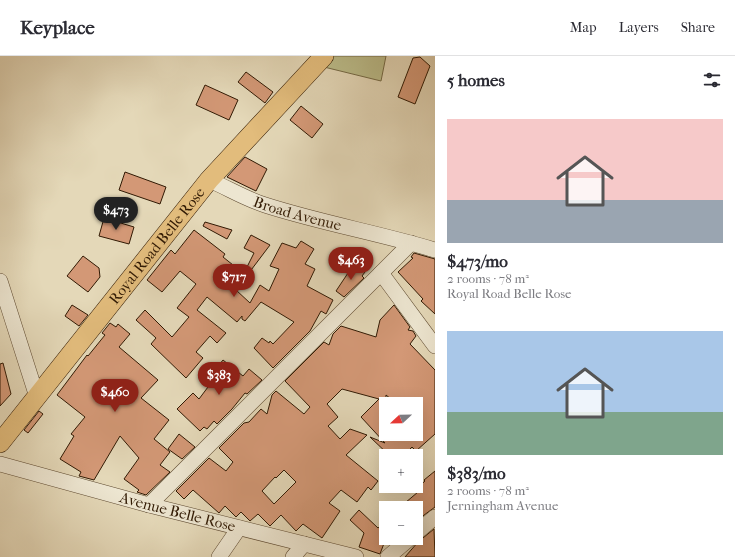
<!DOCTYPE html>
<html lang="en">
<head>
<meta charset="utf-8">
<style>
  :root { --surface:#fff; --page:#f2f2f3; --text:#2b2b33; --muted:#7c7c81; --line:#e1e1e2; --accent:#8f2418 }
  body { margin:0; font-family:"IM FELL French Canon",serif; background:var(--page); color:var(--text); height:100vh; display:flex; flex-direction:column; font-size:15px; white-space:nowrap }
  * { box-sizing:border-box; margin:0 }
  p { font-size:13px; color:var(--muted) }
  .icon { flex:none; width:22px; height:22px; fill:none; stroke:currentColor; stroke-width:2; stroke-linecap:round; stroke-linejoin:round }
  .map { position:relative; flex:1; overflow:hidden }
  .panel { display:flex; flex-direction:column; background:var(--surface); width:300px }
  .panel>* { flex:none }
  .needle { width:26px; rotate:248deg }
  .tools { position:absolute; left:379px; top:341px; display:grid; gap:8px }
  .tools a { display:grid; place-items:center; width:44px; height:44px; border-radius:0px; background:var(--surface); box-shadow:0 4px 16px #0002; font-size:20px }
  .price { position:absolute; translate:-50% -34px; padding:0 9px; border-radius:14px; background:var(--accent); color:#fff; font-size:13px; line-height:26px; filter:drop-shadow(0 1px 2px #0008) }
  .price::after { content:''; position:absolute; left:50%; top:24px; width:12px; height:9px; margin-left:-6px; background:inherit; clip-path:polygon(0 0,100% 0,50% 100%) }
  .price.active { background:#222; color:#fff }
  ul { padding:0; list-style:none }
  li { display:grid; align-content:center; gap:8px; height:212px; padding:0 12px }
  li span { display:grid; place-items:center; height:124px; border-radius:0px; color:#555 }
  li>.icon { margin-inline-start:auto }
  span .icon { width:72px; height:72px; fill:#fffc; stroke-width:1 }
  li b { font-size:17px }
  h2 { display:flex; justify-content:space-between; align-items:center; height:48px; padding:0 12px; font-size:17px }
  header { display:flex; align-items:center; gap:24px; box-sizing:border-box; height:56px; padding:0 20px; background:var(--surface); border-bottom:1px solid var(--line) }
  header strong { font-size:19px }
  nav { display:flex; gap:22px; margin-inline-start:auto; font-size:14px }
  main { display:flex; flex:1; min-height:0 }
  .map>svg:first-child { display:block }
  .green { fill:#bbbc8a; stroke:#766b47 }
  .building { fill:#d39876; stroke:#311a04; fill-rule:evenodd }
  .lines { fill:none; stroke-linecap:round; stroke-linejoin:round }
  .minor-casing { stroke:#5e4a31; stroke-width:16 }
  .major-casing { stroke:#311a04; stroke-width:20 }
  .minor { stroke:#ede6d1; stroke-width:15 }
  .major { stroke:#e2bc7c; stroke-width:19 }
  .labels { text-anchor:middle; stroke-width:3; stroke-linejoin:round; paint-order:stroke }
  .street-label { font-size:15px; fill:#311a04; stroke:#ede6d1 }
</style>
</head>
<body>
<header>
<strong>Keyplace</strong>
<nav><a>Map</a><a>Layers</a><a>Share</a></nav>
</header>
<main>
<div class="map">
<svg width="435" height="501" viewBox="0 0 435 501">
  <rect width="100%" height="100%" fill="#e4d8b8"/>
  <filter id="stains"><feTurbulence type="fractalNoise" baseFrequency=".005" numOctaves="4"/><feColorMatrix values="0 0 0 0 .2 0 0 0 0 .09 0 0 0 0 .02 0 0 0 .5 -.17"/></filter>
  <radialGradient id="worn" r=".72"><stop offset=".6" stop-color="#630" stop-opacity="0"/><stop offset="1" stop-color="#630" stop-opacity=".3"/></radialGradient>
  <polygon class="green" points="331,0 386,0 381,25 324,11"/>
  <g class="building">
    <polygon points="420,1 430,10 415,48 398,41 413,2"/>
    <polygon points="246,16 273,36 265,47 238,26"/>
    <polygon points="205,29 238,44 229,64 196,49"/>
    <polygon points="301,50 323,68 312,82 290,64"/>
    <polygon points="245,101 267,113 256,135 227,121"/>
    <polygon points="125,116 166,131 160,148 119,134"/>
    <polygon points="104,162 134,171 129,188 99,180"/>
    <polygon points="205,166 232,174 227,183 203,170"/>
    <polygon points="194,174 225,198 223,201 238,213 240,209 246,213 254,197 244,192 251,179 270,189 236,234 250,247 260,229 269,235 279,213 270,210 282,187 296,192 301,185 314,193 305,208 315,213 307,230 333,244 326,258 321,255 310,275 273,312 254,292 262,282 269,287 270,285 273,288 294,266 261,246 245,265 242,263 242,260 237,266 207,241 197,254 226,277 217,287 210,280 196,296 203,302 186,322 151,288 156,282 136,264 145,254 172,281 189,261 177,252 196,228 180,215 162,236 147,224 171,194 175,198"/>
    <polygon points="414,197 435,203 435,258 421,245 423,243 398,216 413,202 411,201"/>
    <polygon points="83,200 99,212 100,221 88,236 67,220"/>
    <polygon points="354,208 365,216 362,220 364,222 344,241 336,235"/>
    <polygon points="72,249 88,259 79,270 65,260"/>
    <path d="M394 249 410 271 408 274 413 275 416 280 410 288 435 314V378L416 395 412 391 408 395 418 400H390L370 381 385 387 361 361 379 343 342 333 327 348 338 361 328 370 340 383 350 373 367 379 346 399 378 425 371 434 368 431 357 446 341 434 329 447 340 455 322 482 303 468 296 475 281 459 270 470 258 458 250 465 241 456 236 461 225 450 219 457 193 434 184 443 176 435 209 402 226 415 233 406 219 392 244 367 249 366 261 353 267 358 272 339 276 335 304 358 310 351 285 325 324 286 329 289 333 278 341 270 376 281 380 264ZM386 339 397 348H416V353L422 359 416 365V378H401L398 381 394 378H386ZM284 414 296 426 274 448 262 435 275 421 276 422Z"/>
    <polygon points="110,267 116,271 118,268 130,278 119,291 158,324 141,342 169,364 154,383 170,396 160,409 170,416 146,439 137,436 139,434 124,423 139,402 120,380 94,424 79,420 81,416 60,403 74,380 71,378 85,361 57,339 87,299 88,300 105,279 102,277"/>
    <polygon points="223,304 243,320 249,313 262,324 247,338 245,337 232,353 217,368 214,365 207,373 204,371 200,375 177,353 193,337 199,343 214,323 210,320"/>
    <polygon points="3,307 11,338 0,350 0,308"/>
    <polygon points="39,355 43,358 28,377 24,374"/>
    <polygon points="179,378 195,391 182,403 168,393"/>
    <polygon points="435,415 435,451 416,465 416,452 399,452 418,436 416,433 425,425 424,424"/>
    <polygon points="359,454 378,472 386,465 386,482 380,498 359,491 364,477 350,464"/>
    <polygon points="434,473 435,501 405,501 418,486"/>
  </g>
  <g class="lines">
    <defs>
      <g id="minor">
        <path id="s1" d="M209 124C228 132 246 143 265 149 321 167 379 177 435 194"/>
        <polyline points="381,217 435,290"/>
        <polyline points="0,225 37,341"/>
        <path id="s2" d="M0 408 149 449 356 501"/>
        <polyline points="149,449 411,187"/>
        <polyline points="416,477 435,461"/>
        <polyline points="219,501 239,472"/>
        <polyline points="293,501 304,488"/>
        <polyline points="388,501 410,482"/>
      </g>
      <g id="major">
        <path id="s3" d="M0 387 209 124 324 0"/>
      </g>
    </defs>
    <use href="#minor" class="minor-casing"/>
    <use href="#major" class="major-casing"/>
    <use href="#minor" class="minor"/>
    <use href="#major" class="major"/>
  </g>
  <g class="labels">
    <g class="street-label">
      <text dy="5" stroke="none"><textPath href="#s1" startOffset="95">Broad Avenue</textPath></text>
      <text dy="5" stroke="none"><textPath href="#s3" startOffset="252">Royal Road Belle Rose</textPath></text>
      <text dy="5" stroke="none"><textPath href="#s2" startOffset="184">Avenue Belle Rose</textPath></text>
    </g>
  </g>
  <rect width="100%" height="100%" filter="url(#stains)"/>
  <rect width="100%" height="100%" fill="url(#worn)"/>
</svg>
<div class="tools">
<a><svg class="needle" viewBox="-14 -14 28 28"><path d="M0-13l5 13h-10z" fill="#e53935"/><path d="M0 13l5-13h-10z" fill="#7c7c81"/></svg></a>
<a>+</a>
<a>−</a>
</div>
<b class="price active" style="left:116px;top:175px">$473</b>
<b class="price" style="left:351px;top:225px">$463</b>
<b class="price" style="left:234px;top:242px">$717</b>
<b class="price" style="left:219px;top:340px">$383</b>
<b class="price" style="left:115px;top:357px">$460</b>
</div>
<section class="panel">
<h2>5 homes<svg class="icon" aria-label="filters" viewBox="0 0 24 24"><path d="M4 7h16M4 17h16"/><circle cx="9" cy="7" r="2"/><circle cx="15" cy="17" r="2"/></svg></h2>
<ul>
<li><span style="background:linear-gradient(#f6c9c9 65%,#9aa5b1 0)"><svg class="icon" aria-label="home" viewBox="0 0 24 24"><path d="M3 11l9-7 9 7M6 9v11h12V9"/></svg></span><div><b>$473/mo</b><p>2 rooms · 78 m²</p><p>Royal Road Belle Rose</p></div></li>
<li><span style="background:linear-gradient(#a9c7e8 65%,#7fa58c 0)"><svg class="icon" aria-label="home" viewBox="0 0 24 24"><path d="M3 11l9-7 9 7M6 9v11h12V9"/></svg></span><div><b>$383/mo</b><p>2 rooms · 78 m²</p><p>Jerningham Avenue</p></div></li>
</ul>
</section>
</main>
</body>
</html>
